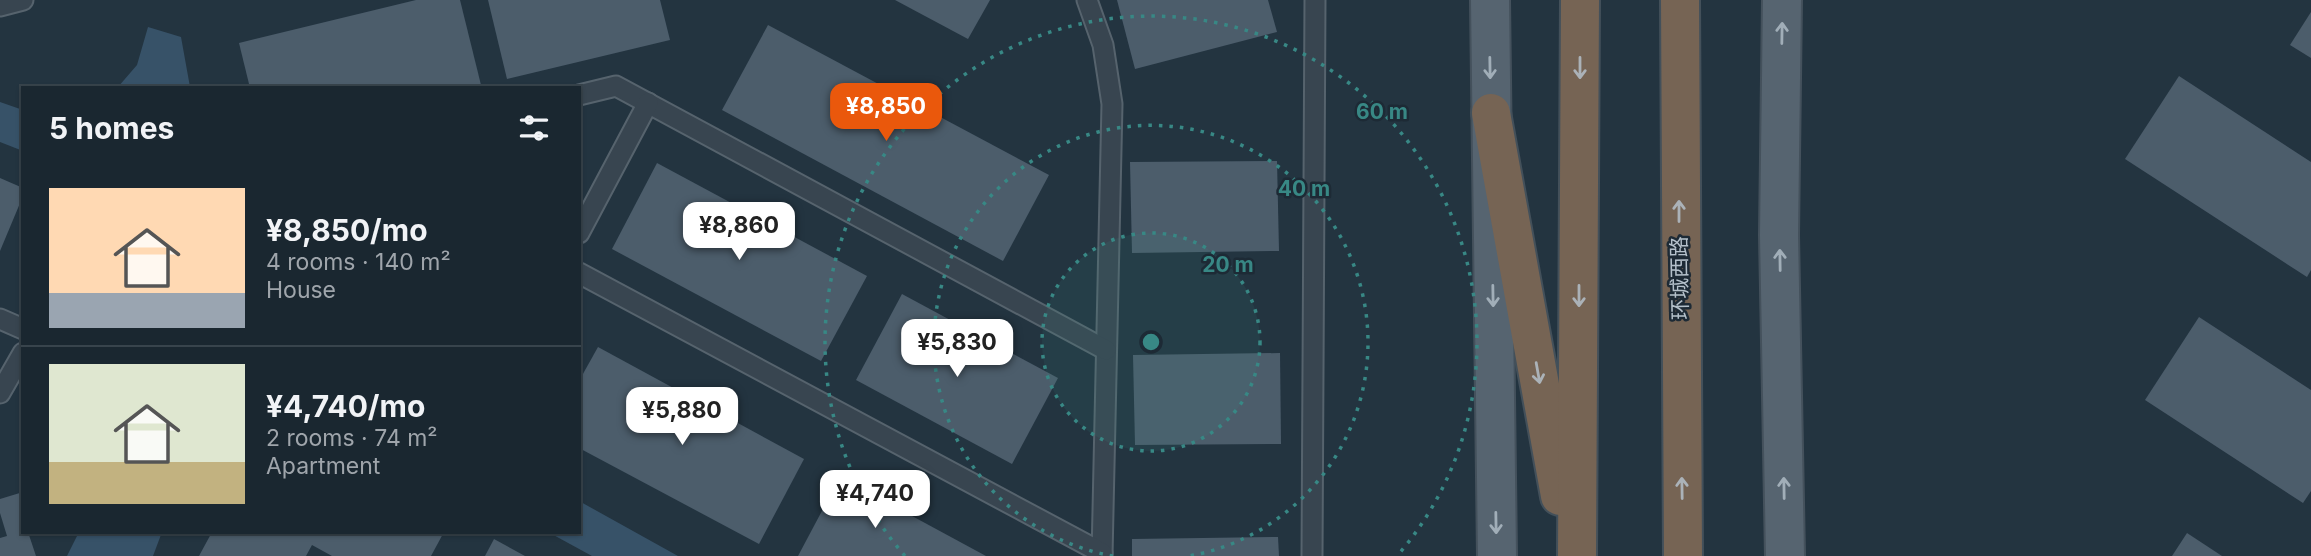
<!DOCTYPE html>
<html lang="en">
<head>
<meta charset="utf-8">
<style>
  :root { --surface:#1a2730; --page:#232f38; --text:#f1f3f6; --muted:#9fa5ab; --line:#38444c; --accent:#ea580c }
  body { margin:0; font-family:Inter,"Noto Sans SC",sans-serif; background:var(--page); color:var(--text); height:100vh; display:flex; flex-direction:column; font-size:26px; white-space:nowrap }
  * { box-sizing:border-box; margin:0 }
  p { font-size:23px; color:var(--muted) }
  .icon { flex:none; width:38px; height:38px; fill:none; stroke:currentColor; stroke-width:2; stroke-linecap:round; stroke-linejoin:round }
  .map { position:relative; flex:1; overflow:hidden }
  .drawer { position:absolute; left:21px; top:86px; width:560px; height:448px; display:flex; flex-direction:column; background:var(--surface); border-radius:0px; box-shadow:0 2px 5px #0004,0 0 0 2px var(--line) }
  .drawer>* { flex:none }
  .price { position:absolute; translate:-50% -60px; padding:0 16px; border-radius:14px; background:#fff; color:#222; font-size:23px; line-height:46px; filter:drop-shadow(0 2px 4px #0008) }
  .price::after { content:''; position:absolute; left:50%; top:42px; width:21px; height:16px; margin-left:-10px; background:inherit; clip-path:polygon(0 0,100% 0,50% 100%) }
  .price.on { background:var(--accent); color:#fff }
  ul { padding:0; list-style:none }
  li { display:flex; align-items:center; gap:21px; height:175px; padding:0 28px }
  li+li { border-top:2px solid var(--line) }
  li span { display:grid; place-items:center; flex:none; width:196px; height:140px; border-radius:0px; color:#555 }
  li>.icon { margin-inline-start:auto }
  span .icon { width:84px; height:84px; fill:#fffc; stroke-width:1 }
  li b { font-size:30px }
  h2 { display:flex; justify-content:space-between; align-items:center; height:84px; padding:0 28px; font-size:30px }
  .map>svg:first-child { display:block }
  .water { fill:#375268 }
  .building { fill:#4c5d6b }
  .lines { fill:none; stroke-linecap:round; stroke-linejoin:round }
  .lane-casing { stroke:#56636d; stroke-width:23 }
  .primary-casing { stroke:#44515c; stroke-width:42 }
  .highway-casing { stroke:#43505a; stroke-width:42 }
  .lane { stroke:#384550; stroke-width:19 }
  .primary { stroke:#566470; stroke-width:38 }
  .highway { stroke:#766454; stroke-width:38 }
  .oneway { stroke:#a1aeb8 }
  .oneway2 { stroke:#abb2b8 }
  .ring { fill:none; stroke:#388885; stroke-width:3.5; stroke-dasharray:3.5 7 }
  .labels { text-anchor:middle; stroke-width:5; stroke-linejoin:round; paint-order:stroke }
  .street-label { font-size:21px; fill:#b4c0ca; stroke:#1d2a35 }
  .centre { fill:#388885; stroke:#1d2a35; stroke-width:3.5 }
  .ring-label { font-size:21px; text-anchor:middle; font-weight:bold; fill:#388885; stroke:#1d2a35; stroke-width:5; stroke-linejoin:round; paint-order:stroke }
</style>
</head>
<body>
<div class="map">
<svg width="2311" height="556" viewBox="0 0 2311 556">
  <rect width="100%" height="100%" fill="#233440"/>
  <g class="water">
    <polygon points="148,27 181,37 190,87 118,87 137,65"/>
    <polygon points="0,102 23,110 23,151 0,142"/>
    <polygon points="579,501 678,556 592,556 548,532 579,532"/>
    <polygon points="79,532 162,532 153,556 67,556"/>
  </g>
  <g class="building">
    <polygon points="416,0 460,0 481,85 470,88 250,88 239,43"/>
    <polygon points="488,0 660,0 670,40 507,79"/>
    <polygon points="895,0 990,0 968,39"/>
    <polygon points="1117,0 1268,0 1277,32 1135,69"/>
    <polygon points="2311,12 2311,58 2290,45"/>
    <polygon points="768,25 1049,175 1003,261 722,110"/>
    <polygon points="2179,76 2311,162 2311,270 2307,277 2125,159"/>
    <polygon points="1277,161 1279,251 1132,253 1130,162"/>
    <polygon points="657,163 867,276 821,361 612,249"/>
    <polygon points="0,178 23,188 23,196 0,251"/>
    <polygon points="902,294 1058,378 1012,464 856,380"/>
    <polygon points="2199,317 2311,390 2311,491 2303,503 2145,400"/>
    <polygon points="598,347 804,459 759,544 579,448 579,381"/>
    <polygon points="1280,353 1281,444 1135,445 1133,355"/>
    <polygon points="840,477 986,556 798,556"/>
    <polygon points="23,492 23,532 28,532 36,556 0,556 0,538 7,536 0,513 0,499"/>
    <polygon points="212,532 444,532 431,556 332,556 312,545 306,556 199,556"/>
    <polygon points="2187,533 2222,556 2172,556"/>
    <polygon points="1278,537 1279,556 1132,556 1132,539"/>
    <polygon points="494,539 525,556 485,556"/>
  </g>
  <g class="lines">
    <defs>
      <g id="lane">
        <polyline points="1087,0 1103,45 1112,104 1102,556"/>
        <polyline points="0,6 23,0"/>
        <polyline points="579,95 616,86 1106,350"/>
        <polyline points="579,233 648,103"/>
        <polyline points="579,273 1102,553"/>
        <polyline points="0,319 23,329"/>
        <polyline points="0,393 23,353"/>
        <polyline points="1312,556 1315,0"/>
      </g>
      <g id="primary">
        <polyline points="1490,0 1497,556"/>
        <polyline points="1782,0 1779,235 1785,556"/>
      </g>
      <g id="highway">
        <polyline points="1680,0 1683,556"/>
        <polyline points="1491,113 1560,496"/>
        <polyline points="1577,556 1580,0"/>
      </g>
    </defs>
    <use href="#lane" class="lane-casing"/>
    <use href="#primary" class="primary-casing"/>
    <use href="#highway" class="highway-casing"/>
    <use href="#lane" class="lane"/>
    <use href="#primary" class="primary"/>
    <use href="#highway" class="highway"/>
  </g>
  <defs><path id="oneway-shaft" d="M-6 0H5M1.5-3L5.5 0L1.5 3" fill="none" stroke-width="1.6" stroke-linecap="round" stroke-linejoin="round" transform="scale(1.75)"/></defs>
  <g class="oneway">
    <use href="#oneway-shaft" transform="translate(1782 33) rotate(-89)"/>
    <use href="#oneway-shaft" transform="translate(1490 68) rotate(89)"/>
    <use href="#oneway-shaft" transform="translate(1780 260) rotate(-91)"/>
    <use href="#oneway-shaft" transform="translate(1493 296) rotate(89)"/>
    <use href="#oneway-shaft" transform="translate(1784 488) rotate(-91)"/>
    <use href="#oneway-shaft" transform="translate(1496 523) rotate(89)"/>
  </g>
  <g class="oneway2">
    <use href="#oneway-shaft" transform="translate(1580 68) rotate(90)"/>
    <use href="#oneway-shaft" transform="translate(1679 211) rotate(-90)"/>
    <use href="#oneway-shaft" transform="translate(1579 296) rotate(90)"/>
    <use href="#oneway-shaft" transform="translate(1538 373) rotate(80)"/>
    <use href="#oneway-shaft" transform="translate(1682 488) rotate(-91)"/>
  </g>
  <circle cx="1151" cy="342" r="109" fill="#388885" fill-opacity=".12"/>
  <g class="ring">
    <circle cx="1151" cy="342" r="109"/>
    <path d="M1113 556A217 217 0 1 1 1189 556"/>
    <path d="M905 556A326 326 0 1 1 1397 556"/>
  </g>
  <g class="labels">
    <g class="street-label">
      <text transform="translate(1680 278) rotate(-91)" y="7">环城西路</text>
    </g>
  </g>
  <circle cx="1151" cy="342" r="10" class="centre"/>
  <g class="ring-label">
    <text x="1382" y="119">60 m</text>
    <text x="1304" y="196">40 m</text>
    <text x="1228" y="272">20 m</text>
  </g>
</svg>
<b class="price on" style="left:886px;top:143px">¥8,850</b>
<b class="price" style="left:739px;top:262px">¥8,860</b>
<b class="price" style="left:957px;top:379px">¥5,830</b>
<b class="price" style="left:682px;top:447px">¥5,880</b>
<b class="price" style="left:875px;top:530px">¥4,740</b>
<section class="drawer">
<h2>5 homes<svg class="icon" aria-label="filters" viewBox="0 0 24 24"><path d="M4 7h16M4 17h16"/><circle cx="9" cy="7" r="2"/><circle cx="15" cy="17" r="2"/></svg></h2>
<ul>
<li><span style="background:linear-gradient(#ffd9b3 75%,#9aa5b1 0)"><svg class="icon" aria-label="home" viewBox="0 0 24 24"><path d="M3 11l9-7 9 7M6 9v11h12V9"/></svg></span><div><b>¥8,850/mo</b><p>4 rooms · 140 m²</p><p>House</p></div></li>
<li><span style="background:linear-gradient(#dfe7d0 70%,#c2b280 0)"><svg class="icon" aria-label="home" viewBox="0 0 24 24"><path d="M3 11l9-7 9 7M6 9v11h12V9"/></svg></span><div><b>¥4,740/mo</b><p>2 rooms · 74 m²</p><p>Apartment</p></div></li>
</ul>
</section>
</div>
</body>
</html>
